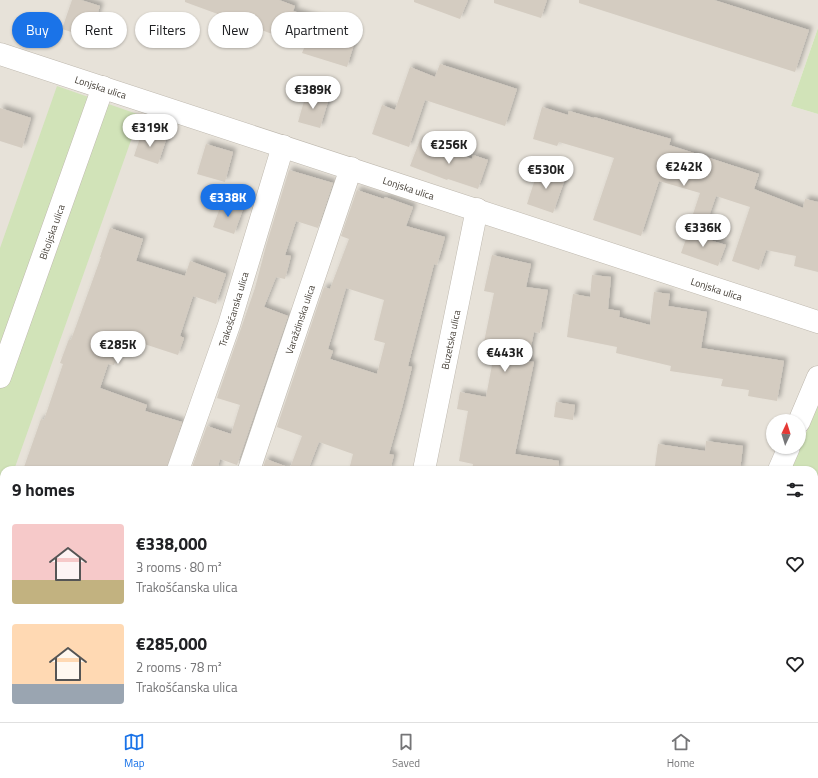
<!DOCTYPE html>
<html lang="en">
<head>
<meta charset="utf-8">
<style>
  :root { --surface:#fff; --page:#f2f2f2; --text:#202124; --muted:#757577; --line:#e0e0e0; --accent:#1a73e8 }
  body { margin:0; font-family:"Titillium Web",sans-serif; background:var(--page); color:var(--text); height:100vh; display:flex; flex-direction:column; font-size:15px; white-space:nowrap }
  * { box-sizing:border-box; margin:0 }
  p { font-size:13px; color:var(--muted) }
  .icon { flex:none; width:22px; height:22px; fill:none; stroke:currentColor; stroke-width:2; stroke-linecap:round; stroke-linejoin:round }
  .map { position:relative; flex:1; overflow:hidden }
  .details { position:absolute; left:0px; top:466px; width:818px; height:256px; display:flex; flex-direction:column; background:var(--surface); border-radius:12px 12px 0 0; box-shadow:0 1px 3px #0004 }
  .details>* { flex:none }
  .guide { position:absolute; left:12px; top:12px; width:400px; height:36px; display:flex; gap:8px }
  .needle { width:26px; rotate:4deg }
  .buttons { position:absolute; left:766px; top:414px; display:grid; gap:8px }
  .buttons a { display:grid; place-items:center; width:40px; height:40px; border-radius:50%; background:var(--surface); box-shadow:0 1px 3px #0004; font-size:20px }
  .price { position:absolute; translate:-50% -34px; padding:0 9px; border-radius:14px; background:#fff; color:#222; font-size:13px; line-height:26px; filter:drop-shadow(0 1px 2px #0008) }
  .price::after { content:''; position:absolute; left:50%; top:24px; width:12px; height:9px; margin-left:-6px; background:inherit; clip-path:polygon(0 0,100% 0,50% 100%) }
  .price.active { background:var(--accent); color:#fff }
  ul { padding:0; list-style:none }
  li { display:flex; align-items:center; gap:12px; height:100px; padding:0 12px }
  li span { display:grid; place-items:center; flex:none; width:112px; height:80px; border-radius:4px; color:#555 }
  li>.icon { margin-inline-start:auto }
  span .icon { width:48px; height:48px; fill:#fffc; stroke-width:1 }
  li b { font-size:17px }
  h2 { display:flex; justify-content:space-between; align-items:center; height:48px; padding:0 12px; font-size:17px }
  .chip { padding:0 14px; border-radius:18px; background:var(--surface); box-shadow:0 1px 3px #0004; font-size:14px; line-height:36px }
  .chip.active { background:var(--accent); color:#fff }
  .tabs { display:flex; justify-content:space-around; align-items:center; height:56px; border-top:1px solid var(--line); background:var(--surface); font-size:11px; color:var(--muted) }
  .tabs a { display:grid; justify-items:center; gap:2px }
  .tabs .active { color:var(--accent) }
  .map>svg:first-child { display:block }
  .residential { fill:#e7e2d9; fill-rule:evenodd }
  .green { fill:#d1e3b8 }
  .building { fill:#d4ccc1; fill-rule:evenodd; filter:url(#shadow) }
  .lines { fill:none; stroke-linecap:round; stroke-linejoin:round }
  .minor-casing { stroke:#beb8ae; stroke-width:23 }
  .minor { stroke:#fff; stroke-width:22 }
  .labels { text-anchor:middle; stroke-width:3.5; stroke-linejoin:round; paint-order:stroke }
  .street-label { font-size:10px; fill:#474139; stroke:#fff }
</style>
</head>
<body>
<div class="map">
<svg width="818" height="722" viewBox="0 0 818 722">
  <defs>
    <filter id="shadow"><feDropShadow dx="3.5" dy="-3.5" stdDeviation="2" flood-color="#0004"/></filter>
  </defs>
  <rect width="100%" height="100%" fill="#f3f0eb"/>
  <path class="residential" d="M0 0H818V28L791 106 818 114V405L790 470H4V718H712V721L714 722H0ZM773 421H799V447H773Z"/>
  <g class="green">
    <polygon points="818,28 818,114 791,106"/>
    <polygon points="57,86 140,115 14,470 4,470 4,497 0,509 0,248"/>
    <polygon points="818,405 818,722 714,722 712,721 712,718 814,718 814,470 790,470"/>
  </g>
  <g class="building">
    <polygon points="72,0 81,0 100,6 90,38 62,29"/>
    <polygon points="185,0 279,0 295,6 293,11 358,31 347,67 302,53 305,46 185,2"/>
    <polygon points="414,0 468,0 460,19 414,2"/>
    <polygon points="494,0 547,0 541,18 494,3"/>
    <polygon points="579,0 714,0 809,30 795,72 579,3"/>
    <polygon points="440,64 517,89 505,126 425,100 409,147 372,134 382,105 395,110 410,67 435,77"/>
    <polygon points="307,91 329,98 320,128 298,122"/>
    <polygon points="542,107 568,115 569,111 594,118 594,117 671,139 669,145 759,174 754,189 803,208 805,199 818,202 818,272 794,266 796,256 766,250 759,270 732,261 750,207 716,196 707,222 692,217 700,193 659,181 641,236 593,220 614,158 559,142 557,146 533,139"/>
    <polygon points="0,108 31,118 22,148 0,141"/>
    <polygon points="142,132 166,140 158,164 134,156"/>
    <polygon points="420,140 472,159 473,155 488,160 478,189 448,179 447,180 410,166"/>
    <polygon points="206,144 233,152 225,182 197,174"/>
    <polygon points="539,167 566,176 553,213 527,204"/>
    <polygon points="289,170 333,183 318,228 296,221 285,255 291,256 285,279 276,277 264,307 288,316 237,465 220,459 217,470 191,470 207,426 231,434 240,405 217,398 255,288 266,246"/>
    <path d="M357 190 384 199 385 197 413 207 406 226 445 237 437 265 434 264 408 366 412 367 402 408 389 454 394 455 390 470H349L353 454 319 442 308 470H262L266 459 290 468 302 436 277 427 324 287 330 289 349 239 341 236ZM346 288 384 300 374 340 385 343 377 374 330 359 333 351 328 349Z"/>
    <polygon points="222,202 243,209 234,234 213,227"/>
    <polygon points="110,228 143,239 136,261 185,276 190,261 226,274 216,304 193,296 180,336 184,338 178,355 132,340 126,356 118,354 114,365 108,364 100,388 147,405 145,411 182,422 166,470 23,470 41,419 44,420 63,364 60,363 69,339 71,340 101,257 100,257"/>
    <polygon points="690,228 708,234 706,239 726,245 718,266 681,253"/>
    <polygon points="492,255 531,264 526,287 548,290 540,333 534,332 528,361 534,362 515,454 559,461 558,470 472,470 473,464 459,461 468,411 457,409 460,392 486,397 495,349 483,347 494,293 484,291"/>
    <polygon points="592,275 611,277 608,309 620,311 619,317 650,325 654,292 670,294 668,306 707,312 701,348 784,361 777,401 748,396 749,390 721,386 723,379 670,371 671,366 616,353 617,347 567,337 573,294 590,297"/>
    <polygon points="556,402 575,405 573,420 554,417"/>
    <polygon points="706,441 743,446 740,470 683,470 655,466 658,444 705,451"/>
  </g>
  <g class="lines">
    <defs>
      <g id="minor">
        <path id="s1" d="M0 54 818 322"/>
        <path id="s2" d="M0 377 103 87"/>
        <polyline points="799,422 818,377"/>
        <path id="s3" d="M178 470 229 325 283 146"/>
        <path id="s4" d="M249 470 351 168"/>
        <path id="s5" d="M424 470 477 209"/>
        <polyline points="779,470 789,447"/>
        <polyline points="89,722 90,718"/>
        <polyline points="163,722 165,718"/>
        <polyline points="373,722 374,718"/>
      </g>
    </defs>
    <use href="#minor" class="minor-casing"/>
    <use href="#minor" class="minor"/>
  </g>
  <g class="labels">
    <g class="street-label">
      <text dy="4" stroke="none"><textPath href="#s1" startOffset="106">Lonjska ulica</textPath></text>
      <text dy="4" stroke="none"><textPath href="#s1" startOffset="430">Lonjska ulica</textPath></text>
      <text dy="4" stroke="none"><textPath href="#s2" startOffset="154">Bitoljska ulica</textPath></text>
      <text dy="4" stroke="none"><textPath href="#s1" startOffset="754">Lonjska ulica</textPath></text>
      <text dy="4" stroke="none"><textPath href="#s3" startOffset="170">Trakošćanska ulica</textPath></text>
      <text dy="4" stroke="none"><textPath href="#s4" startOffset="159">Varaždinska ulica</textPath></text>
      <text dy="4" stroke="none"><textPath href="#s5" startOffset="133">Buzetska ulica</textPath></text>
    </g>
  </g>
</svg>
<div class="buttons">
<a><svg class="needle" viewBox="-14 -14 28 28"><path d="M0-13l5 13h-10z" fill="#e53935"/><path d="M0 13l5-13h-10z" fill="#757577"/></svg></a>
</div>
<b class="price" style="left:313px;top:110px">€389K</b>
<b class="price" style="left:150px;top:148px">€319K</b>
<b class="price" style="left:449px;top:165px">€256K</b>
<b class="price" style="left:684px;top:187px">€242K</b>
<b class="price" style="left:546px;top:190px">€530K</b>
<b class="price active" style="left:228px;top:218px">€338K</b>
<b class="price" style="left:703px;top:248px">€336K</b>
<b class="price" style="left:118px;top:365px">€285K</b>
<b class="price" style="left:505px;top:373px">€443K</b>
<div class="guide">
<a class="chip active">Buy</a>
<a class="chip">Rent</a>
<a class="chip">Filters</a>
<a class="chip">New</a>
<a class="chip">Apartment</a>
</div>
<section class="details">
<h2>9 homes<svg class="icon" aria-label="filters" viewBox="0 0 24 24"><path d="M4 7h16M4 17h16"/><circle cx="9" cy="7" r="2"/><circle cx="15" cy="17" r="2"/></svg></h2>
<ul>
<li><span style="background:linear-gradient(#f6c9c9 70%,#c2b280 0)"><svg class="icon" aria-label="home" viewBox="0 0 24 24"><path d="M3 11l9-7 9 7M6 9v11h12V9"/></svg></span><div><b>€338,000</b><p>3 rooms · 80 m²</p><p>Trakošćanska ulica</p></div><svg class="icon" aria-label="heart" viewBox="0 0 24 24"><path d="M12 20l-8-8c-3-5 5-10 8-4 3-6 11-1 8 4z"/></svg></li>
<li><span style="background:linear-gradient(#ffd9b3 75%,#9aa5b1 0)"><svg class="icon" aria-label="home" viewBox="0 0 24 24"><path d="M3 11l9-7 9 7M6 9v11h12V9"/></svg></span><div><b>€285,000</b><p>2 rooms · 78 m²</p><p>Trakošćanska ulica</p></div><svg class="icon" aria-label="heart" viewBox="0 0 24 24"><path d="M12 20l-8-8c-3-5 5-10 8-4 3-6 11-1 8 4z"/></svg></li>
</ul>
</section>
</div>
<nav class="tabs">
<a class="active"><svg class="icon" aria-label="map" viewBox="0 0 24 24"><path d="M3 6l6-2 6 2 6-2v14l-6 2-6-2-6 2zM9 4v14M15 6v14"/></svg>Map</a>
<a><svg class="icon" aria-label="saved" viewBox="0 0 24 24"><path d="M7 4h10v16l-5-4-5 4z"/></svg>Saved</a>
<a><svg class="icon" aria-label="home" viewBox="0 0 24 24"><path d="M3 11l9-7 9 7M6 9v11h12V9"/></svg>Home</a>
</nav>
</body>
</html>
